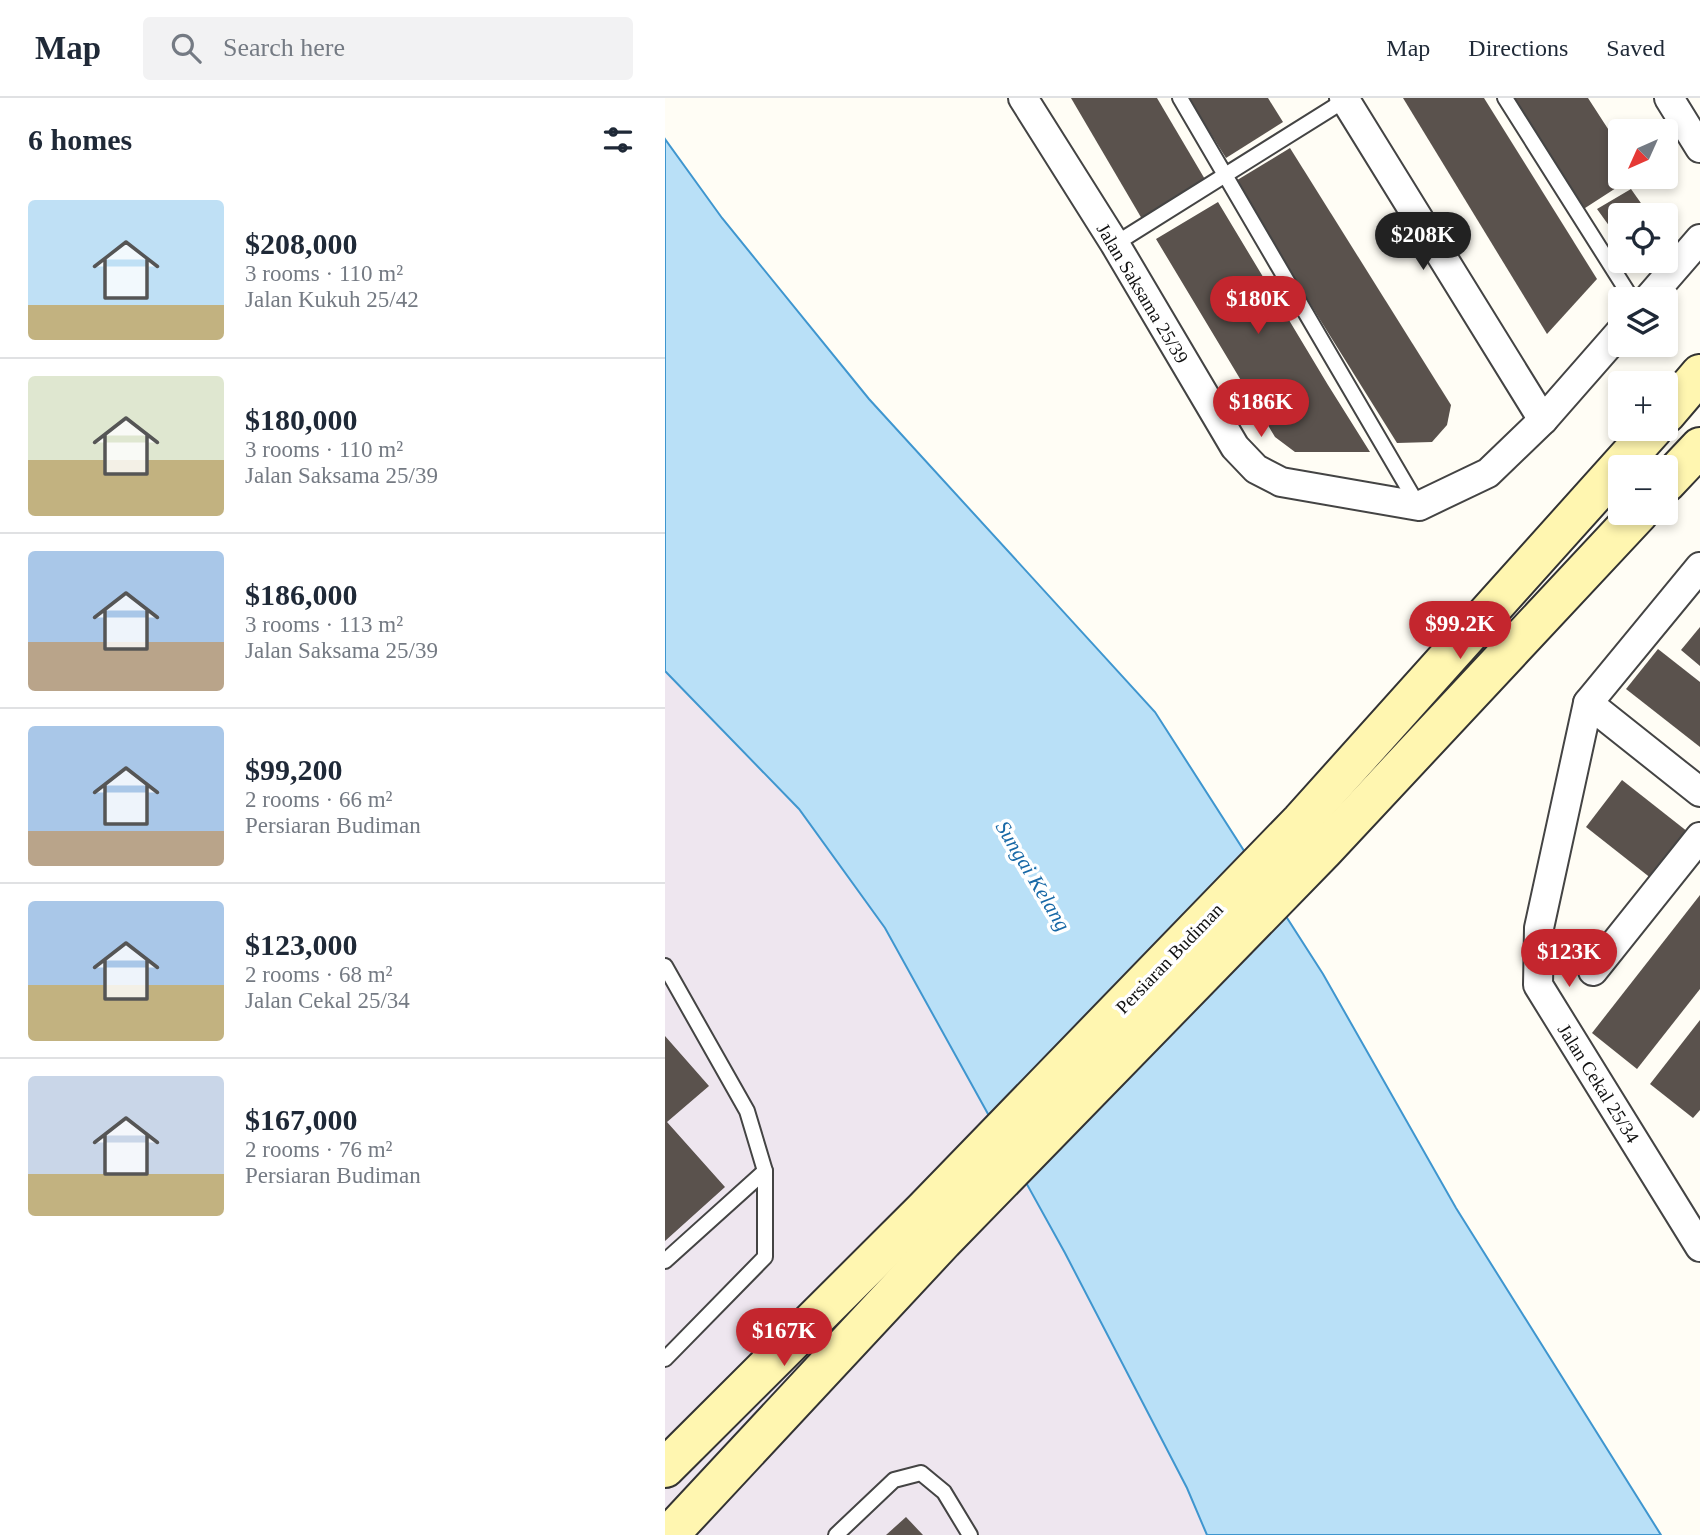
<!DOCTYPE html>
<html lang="en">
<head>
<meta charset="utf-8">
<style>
  :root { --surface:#fff; --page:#f2f2f3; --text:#1f2937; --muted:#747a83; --line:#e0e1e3; --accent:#c4262e }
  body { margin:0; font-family:"Times New Roman",serif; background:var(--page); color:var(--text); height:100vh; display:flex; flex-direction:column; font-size:26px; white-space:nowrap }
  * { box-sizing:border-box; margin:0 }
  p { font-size:23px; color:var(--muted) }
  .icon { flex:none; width:38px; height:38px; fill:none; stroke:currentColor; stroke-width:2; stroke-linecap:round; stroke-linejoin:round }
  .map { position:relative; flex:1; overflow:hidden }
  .panel { display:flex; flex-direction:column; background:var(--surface); width:665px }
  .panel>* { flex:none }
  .needle { width:46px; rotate:225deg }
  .fabs { position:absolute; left:943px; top:21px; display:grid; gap:14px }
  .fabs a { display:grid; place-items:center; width:70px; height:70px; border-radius:7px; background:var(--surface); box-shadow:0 4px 10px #0003; font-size:35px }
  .price { position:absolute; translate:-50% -60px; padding:0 16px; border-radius:24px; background:var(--accent); color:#fff; font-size:23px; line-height:46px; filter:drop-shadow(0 2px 4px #0008) }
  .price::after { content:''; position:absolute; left:50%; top:42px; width:21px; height:16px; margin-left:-10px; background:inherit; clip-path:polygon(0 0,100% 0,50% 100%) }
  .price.active { background:#222; color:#fff }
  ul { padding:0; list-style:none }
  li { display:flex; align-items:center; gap:21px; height:175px; padding:0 28px }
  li+li { border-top:2px solid var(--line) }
  li span { display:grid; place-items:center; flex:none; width:196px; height:140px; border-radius:7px; color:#555 }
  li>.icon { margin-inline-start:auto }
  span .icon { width:84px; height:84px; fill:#fffc; stroke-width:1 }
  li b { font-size:30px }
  h2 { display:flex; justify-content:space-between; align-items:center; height:84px; padding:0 28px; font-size:30px }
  header { display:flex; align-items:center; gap:42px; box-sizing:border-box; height:98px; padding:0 35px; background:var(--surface); border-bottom:2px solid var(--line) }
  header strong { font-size:33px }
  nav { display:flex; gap:38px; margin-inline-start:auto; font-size:24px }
  .search { width:490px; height:63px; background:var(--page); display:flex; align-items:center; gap:18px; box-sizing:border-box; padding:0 24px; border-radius:7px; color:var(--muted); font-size:26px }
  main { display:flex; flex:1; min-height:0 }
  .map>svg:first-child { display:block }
  .industrial { fill:#eee6ef }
  .water { fill:#b9e0f7; stroke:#3f96cf; stroke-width:2 }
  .building { fill:#5a524d }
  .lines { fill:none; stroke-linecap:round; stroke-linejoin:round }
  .lane-casing { stroke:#444; stroke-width:18 }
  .street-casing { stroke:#444; stroke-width:32 }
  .secondary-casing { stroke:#333; stroke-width:42 }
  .lane { stroke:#fff; stroke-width:14 }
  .street { stroke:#fff; stroke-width:28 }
  .secondary { stroke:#fff6b0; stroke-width:38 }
  .labels { text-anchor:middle; stroke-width:7; stroke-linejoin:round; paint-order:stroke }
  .street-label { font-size:19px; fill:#111; stroke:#fff }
  .water-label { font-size:21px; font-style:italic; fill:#1768a6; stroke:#fff }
</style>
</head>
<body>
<header>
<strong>Map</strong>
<div class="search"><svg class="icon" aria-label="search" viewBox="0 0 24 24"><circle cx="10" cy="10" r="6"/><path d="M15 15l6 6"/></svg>Search here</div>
<nav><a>Map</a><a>Directions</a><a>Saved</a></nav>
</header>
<main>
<section class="panel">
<h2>6 homes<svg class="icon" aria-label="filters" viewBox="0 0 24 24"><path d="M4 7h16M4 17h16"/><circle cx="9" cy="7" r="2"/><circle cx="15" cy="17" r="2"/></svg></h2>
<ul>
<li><span style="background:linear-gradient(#bfe0f5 75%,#c2b280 0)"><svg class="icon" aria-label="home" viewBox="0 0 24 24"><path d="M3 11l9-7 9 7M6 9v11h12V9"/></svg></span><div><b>$208,000</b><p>3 rooms · 110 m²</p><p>Jalan Kukuh 25/42</p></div></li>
<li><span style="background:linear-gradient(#dfe7d0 60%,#c2b280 0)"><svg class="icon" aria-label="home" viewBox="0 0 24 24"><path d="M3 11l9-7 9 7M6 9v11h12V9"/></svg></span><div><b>$180,000</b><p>3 rooms · 110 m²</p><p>Jalan Saksama 25/39</p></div></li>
<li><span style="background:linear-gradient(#a9c7e8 65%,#b9a48a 0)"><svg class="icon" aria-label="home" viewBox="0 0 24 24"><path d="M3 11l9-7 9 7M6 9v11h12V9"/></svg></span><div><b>$186,000</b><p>3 rooms · 113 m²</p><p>Jalan Saksama 25/39</p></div></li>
<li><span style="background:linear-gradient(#a9c7e8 75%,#b9a48a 0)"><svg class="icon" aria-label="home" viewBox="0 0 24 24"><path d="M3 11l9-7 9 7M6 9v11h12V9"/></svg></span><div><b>$99,200</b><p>2 rooms · 66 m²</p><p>Persiaran Budiman</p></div></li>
<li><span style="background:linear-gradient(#a9c7e8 60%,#c2b280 0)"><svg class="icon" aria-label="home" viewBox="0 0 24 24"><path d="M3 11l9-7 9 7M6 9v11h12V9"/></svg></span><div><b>$123,000</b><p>2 rooms · 68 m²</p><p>Jalan Cekal 25/34</p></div></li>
<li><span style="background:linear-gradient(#c9d6e8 70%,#c2b280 0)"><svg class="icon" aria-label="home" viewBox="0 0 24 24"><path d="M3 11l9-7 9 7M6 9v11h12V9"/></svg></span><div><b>$167,000</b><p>2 rooms · 76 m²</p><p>Persiaran Budiman</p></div></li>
</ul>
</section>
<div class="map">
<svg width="1035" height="1437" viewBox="0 0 1035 1437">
  <rect width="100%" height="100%" fill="#fffdf5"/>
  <polygon class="industrial" points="0,573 134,711 220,830 400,1155 522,1390 542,1437 0,1437"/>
  <polygon class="water" points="0,41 57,120 204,301 490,614 658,876 791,1110 996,1437 542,1437 522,1390 400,1155 220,830 134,711 0,573"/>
  <g class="building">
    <polygon points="406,0 492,0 541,83 477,121"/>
    <polygon points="523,0 603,0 618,24 561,60"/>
    <polygon points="738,0 819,0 932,181 882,236"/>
    <polygon points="846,0 923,0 956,51 956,79 968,79 917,112"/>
    <polygon points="625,50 786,307 782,327 767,344 732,345 569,84"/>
    <polygon points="966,91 978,108 969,117 956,117 956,131 950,136 932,111"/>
    <polygon points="553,104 663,287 705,354 630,354 610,339 601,324 491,141"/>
    <polygon points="1035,529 1035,568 1016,552"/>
    <polygon points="993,551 1035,584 1035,649 961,591"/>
    <polygon points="957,682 1023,734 987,781 921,729"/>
    <polygon points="1035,797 1035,891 972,971 927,935"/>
    <polygon points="1035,922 1035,1012 1028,1020 985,986"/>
    <polygon points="0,938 44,988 2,1024 60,1089 0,1143"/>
    <polygon points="241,1419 258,1437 221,1437"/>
  </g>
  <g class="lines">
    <defs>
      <g id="lane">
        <polyline points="515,0 753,407"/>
        <polyline points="840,0 967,201"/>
        <polyline points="450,146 680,2"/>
        <polyline points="0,868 82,1013 100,1073 100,1159 0,1261"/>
        <polyline points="0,1163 100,1073"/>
        <polyline points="171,1437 229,1382 256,1375 279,1394 305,1437"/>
      </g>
      <g id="street">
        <polyline points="358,0 450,146 570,349 591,371 616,384 754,408 823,375 878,322 956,233"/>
        <polyline points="679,0 878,322"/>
        <polyline points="1004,0 1035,50"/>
        <polyline points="983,201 1035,141"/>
        <polyline points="1035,469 923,605 874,830 873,887 1035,1149"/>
        <polyline points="923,605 1035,694"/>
        <polyline points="928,873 1035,739"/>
      </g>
      <g id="secondary">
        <polyline points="1001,316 1035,276"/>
        <polyline points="1001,385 1035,349"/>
        <polyline points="0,1370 259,1112 636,723 988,331"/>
        <polyline points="4,1437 278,1143 659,752 974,415"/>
      </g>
    </defs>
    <use href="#lane" class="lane-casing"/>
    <use href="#street" class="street-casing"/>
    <use href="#secondary" class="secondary-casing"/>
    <use href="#lane" class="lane"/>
    <use href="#street" class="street"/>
    <use href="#secondary" class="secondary"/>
  </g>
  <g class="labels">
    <g class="street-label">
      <text transform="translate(478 195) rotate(59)" y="7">Jalan Saksama 25/39</text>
      <text transform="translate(504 860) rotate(-46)" y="7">Persiaran Budiman</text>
      <text transform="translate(934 985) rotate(58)" y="7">Jalan Cekal 25/34</text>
    </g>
    <g class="water-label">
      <text transform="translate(368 778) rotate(59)" y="7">Sungai Kelang</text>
    </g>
  </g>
</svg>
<div class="fabs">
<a><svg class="needle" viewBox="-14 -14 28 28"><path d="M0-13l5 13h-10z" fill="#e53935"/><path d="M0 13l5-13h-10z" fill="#747a83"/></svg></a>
<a><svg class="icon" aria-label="locate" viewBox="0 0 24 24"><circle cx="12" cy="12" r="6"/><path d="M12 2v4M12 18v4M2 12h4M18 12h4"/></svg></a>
<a><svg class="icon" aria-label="layers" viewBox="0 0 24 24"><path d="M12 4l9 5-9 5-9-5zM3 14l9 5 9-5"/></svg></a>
<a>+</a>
<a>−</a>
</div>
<b class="price active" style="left:758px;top:174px">$208K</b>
<b class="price" style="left:593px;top:238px">$180K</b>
<b class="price" style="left:596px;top:341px">$186K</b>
<b class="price" style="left:795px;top:563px">$99.2K</b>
<b class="price" style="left:904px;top:891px">$123K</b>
<b class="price" style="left:119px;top:1270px">$167K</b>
</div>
</main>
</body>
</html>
